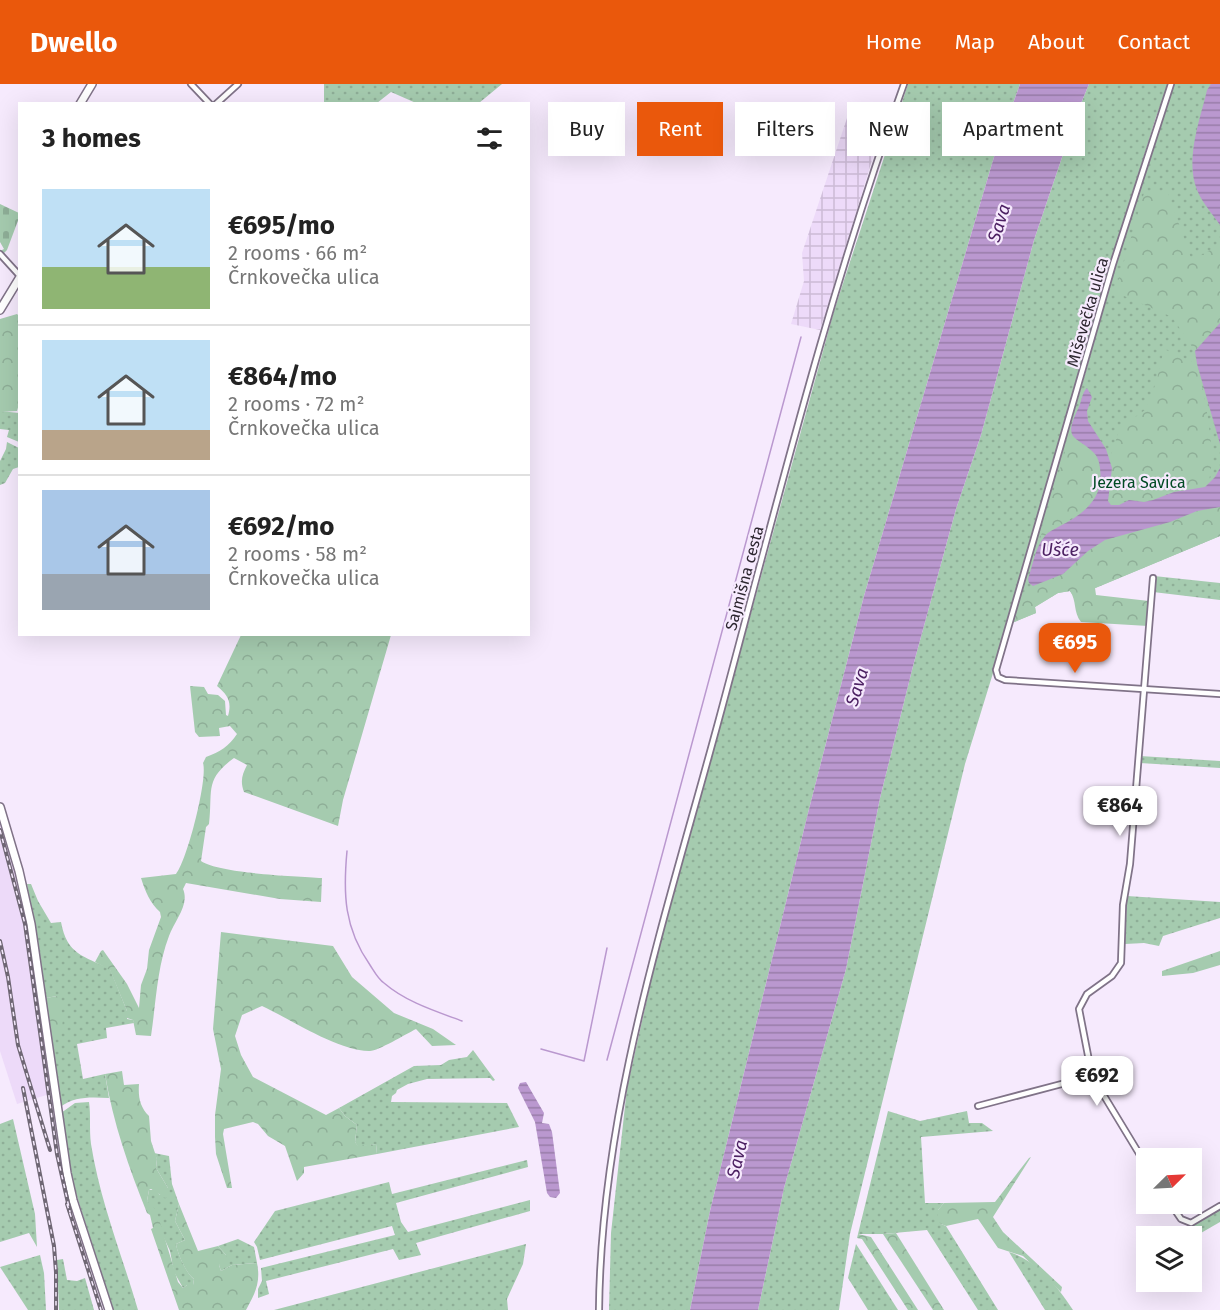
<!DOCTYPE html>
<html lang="en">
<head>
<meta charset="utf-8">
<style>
  :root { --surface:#fff; --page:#f2f2f2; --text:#222; --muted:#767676; --line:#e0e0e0; --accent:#ea580c }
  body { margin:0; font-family:"Fira Sans",sans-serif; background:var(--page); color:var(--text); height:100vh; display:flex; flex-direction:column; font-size:22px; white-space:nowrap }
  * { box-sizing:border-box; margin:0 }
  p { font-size:20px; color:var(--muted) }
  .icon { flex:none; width:33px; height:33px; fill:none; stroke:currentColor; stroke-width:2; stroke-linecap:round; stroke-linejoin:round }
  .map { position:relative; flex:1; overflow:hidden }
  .side { position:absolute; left:18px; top:18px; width:512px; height:534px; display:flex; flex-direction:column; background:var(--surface); border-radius:0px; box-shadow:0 6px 24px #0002 }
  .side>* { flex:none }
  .guide { position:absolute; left:548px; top:18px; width:570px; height:54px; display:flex; gap:12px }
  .needle { width:39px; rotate:66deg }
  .fabs { position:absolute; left:1136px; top:1064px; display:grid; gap:12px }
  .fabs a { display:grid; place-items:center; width:66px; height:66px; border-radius:0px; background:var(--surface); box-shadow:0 6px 24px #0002; font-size:30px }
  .price { position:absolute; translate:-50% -51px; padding:0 14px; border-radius:12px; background:#fff; color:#222; font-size:20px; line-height:39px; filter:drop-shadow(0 2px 3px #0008) }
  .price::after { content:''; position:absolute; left:50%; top:36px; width:18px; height:14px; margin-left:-9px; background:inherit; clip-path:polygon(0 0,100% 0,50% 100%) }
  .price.current { background:var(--accent); color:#fff }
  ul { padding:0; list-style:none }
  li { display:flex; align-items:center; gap:18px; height:150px; padding:0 24px }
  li+li { border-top:2px solid var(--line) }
  li span { display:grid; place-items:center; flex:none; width:168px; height:120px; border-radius:0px; color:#555 }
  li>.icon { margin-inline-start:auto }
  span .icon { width:72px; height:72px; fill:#fffc; stroke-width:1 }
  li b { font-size:26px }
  h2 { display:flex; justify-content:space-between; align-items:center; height:72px; padding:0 24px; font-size:26px }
  .tag { padding:0 21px; border-radius:0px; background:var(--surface); box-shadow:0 6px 24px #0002; font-size:21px; line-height:54px }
  .tag.current { background:var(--accent); color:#fff }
  header { display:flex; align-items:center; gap:36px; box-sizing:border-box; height:84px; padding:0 30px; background:var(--accent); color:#fff }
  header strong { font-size:28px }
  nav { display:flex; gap:33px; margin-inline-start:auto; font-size:21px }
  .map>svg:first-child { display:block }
  .built { fill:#eddaf9 }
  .industrial { fill:url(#industrial-grid) }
  .green { fill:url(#green-dots) }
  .forest { fill:url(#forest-crowns) }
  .cemetery { fill:url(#cemetery-stones) }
  .water { fill:url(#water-rules) }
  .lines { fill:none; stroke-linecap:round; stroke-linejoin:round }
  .stream { stroke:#ba98cf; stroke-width:1.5 }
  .street-casing { stroke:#807388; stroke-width:8 }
  .secondary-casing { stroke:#807388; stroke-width:10 }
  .street { stroke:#fff; stroke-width:4.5 }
  .secondary { stroke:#fff; stroke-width:7 }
  .rail-casing { stroke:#6f6774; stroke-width:4 }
  .rail { stroke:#f6eafd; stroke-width:1.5; stroke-dasharray:4.5; stroke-linecap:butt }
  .labels { text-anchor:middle; stroke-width:4.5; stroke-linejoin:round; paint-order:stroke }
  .street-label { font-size:16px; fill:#2d2730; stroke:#f6eafd }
  .park-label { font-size:16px; fill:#004a24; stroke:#f6eafd }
  .water-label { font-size:18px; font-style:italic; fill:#4c2062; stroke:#f6eafd }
</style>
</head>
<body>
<header>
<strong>Dwello</strong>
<nav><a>Home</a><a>Map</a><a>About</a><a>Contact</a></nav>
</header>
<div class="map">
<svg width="1220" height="1226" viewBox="0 0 1220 1226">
  <defs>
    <pattern id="industrial-grid" width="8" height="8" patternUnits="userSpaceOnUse" patternTransform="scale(1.5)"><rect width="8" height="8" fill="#eddaf9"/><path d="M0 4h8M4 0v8" fill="none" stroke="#ccbbd6"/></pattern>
    <pattern id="green-dots" width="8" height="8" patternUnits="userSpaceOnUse" patternTransform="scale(1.5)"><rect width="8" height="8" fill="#a5cbaf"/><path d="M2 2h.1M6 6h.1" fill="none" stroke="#8eae97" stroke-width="1.8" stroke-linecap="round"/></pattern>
    <pattern id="forest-crowns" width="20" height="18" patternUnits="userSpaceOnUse" patternTransform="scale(1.5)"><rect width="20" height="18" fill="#a5cbaf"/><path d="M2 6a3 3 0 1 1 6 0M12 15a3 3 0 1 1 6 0" fill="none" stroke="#8eae97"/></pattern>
    <pattern id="cemetery-stones" width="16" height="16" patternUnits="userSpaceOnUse" patternTransform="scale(1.5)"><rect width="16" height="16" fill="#a5cbaf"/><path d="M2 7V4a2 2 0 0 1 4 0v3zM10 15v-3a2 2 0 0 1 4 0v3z" fill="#8eae97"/></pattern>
    <pattern id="water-rules" width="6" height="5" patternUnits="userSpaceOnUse" patternTransform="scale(1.5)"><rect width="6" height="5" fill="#ba98cf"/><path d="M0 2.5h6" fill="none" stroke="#987ca8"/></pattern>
  </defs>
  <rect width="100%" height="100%" fill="#f6eafd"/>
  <polygon class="built" points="0,731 17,787 30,843 53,1009 17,1020 0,967"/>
  <polygon class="industrial" points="850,25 884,37 820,246 791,240 804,197 802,169"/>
  <g class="green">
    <polygon points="324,0 502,0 479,19 416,19 391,8 377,19 324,20"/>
    <polygon points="908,0 1020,0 994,73 864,512 808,729 710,1127 690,1226 609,1226 611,1149 627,1004 656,875 834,227"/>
    <polygon points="1089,0 1169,0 1156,33 1111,179 1018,508 965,680 850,1150 839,1226 758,1226 784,1104 846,885 880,714 913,582 956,425 981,351 1034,156 1077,29"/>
    <polygon points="1173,0 1220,0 1220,452 1074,513 1070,507 1058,509 1035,523 1036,529 1012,539 1086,287 1115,181"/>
    <polygon points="0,327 19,329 19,358 7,353 9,346 0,345"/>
    <polygon points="7,358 19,364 19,383 13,385 5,399 0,401 0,377 6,365"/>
    <polygon points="1154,492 1220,499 1220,516 1153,508"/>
    <polygon points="1140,672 1220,677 1220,684 1140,679"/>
    <path d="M27 800H31L38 817 51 839 61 838C67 871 84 872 110 885L127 927V935L133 936 134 939 106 944 107 954 77 960 83 995 105 990 109 1014C91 1013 75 1012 60 1023L50 952 57 912 46 914Z"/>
    <polygon points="1127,812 1220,818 1220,834 1163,852 1159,862 1144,859 1125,860"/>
    <polygon points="473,966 495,996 493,997 490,994 427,995 408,1000 397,1006 396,1009 392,1012 391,1018 507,1019 519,1043 377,1070 376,1060 358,1063 355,1058 357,1041 345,1032 339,1024 414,982 441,981 449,976 467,973"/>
    <path d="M89 1018C91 1031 89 1045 91 1060 100 1117 122 1171 138 1226H113L74 1103 61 1029 75 1019Z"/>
    <polygon points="888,1027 920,1037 967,1027 969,1039 982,1039 993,1047 921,1053 925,1119 944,1119 938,1126 941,1140 946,1142 998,1226 978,1226 927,1146 883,1150 858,1150"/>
    <polygon points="13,1035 35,1130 37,1163 29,1149 0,1158 0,1040"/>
    <path d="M154 1069 169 1072 172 1100 179 1120 175 1137 185 1156 176 1160C177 1168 187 1191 194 1195L193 1201H187L183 1204 174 1188 170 1167 147 1117 149 1106H155L160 1111 168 1104 156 1084 157 1075Z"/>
    <polygon points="527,1076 528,1083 396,1119 401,1138 408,1148 530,1116 530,1127 416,1159 421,1171 399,1176 393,1165 266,1197 269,1210 258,1214 258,1205 262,1197 261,1184 395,1151 392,1142 260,1176 257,1163 254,1158 275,1127 389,1098 392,1110"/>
    <polygon points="1220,1124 1220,1138 1194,1153 1187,1142"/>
    <polygon points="238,1155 254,1163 257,1179 232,1181 221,1187 219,1181 226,1171 218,1162"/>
    <polygon points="526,1160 523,1180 507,1215 508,1226 274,1226"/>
    <polygon points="856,1160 898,1226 868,1226 848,1194"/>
    <path d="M1009 1168C1036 1176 1058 1203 1073 1226H1045Z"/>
    <polygon points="40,1171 44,1189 46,1226 28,1226 0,1183"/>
    <polygon points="63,1175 67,1196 77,1197 85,1194 94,1226 59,1226 57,1176"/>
  </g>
  <g class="forest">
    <polygon points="1167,106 1192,177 1220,160 1220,239 1195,267 1172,233 1115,208 1144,109"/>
    <polygon points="17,230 20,233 19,320 17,327 0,328 0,235"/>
    <path d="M1164 265 1197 280C1204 306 1220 386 1206 402 1197 407 1184 405 1174 408 1165 410 1157 416 1147 417 1141 418 1135 416 1129 416 1122 417 1119 421 1111 421L1108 417 1112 397 1110 374 1120 344 1145 326 1156 299Z"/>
    <polygon points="1072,343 1072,349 1097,373 1100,391 1099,402 1095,416 1086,426 1048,448 1038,462"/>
    <path d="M1220 423V452L1095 504 1096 511 1149 517 1148 542 1081 538C1073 528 1077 517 1070 507L1058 509 1035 523 1036 529 1012 539 1020 513 1033 502 1063 490 1088 467 1105 456 1170 438 1197 427Z"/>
    <path d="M241 551H391L343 716 338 742 244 708C240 697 242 691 247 681L234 674C204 696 213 706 209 740L206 743 201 777C221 790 295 792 322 794L321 818 280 815 186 799 183 805C190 821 174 837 169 852 157 883 156 919 151 952L136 951 133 936 121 932V929L127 927 110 886 95 878 101 867 103 866 127 900 139 924 141 901 147 885 149 866 161 833 160 828C150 819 145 807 141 794L176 790C187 777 208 695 203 679L206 673C220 668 229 662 237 650L230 642 219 644 220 652 199 653 195 648 190 602 204 603 208 610 218 611 225 617 226 631 228 632C232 618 228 611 217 602Z"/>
    <path d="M221 848 333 862 352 893 394 929 433 945 456 961 432 962 416 945C406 950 378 967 370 967 340 968 290 935 262 922L242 931 235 952 241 971 253 993 326 1031 339 1024 345 1032 357 1041 355 1058 358 1062 376 1060 377 1070 304 1083V1089L297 1097 285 1062 268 1052 258 1040 253 1038 224 1045 223 1050 232 1104H227L216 1070 215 1053V1031L221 985 213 945Z"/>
    <polygon points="1220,867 1220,881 1193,889 1162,892 1162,887"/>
    <path d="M57 912C62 925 65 938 60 952L54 954 50 952 46 914Z"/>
    <path d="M122 987 124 1001 139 1000C138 1013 140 1023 149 1032L151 1057 157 1075 156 1084 168 1104 169 1113 165 1114 151 1105 149 1106 147 1117 155 1125 158 1132 178 1198 183 1204 187 1201H193L194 1195C187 1191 177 1169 176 1160L185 1156 175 1137 179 1120 198 1167 218 1162 226 1171 228 1176 219 1181 221 1187 232 1181 257 1179C261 1198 255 1210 246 1226H179L151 1145 153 1144 150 1131 147 1129C129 1084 113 1039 105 990Z"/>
    <polygon points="1031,1073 993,1133 1003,1148 1062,1203 1061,1208 1023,1172 998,1164 978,1135 946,1142 941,1140 938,1136 938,1126 944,1119 995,1118 1029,1074"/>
    <polygon points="896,1149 944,1226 933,1226 883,1150"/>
    <polygon points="858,1150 871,1153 918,1226 908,1226 862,1155 857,1154"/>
  </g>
  <polygon class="cemetery" points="0,120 19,129 19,134 7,166 4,169 0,167 4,165 0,158"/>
  <g class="water">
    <polygon points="1020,0 1089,0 1077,29 1034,156 981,351 956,425 913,582 880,714 846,885 784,1104 758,1226 690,1226 710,1127 808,729 864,512 994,73"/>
    <path d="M1211 0H1220V141C1211 128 1199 115 1195 100 1187 69 1200 36 1207 6Z"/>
    <polygon points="1220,239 1220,360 1197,280 1195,267"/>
    <path d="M1087 304 1092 313 1087 327 1088 337 1106 365 1112 384 1108 417 1111 421H1119L1129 416 1144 418 1153 416 1174 408 1205 403 1215 393 1220 384V423L1197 427 1170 438 1105 456 1088 467 1063 490 1033 502 1029 499 1028 495C1033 481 1035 463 1045 452 1049 447 1055 445 1060 442 1078 433 1096 421 1100 400 1101 391 1101 376 1094 369 1077 351 1062 358 1078 325 1082 318 1081 310 1087 304Z"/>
    <polygon points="526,998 544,1029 542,1039 549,1040 552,1048 560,1109 556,1114 550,1113 547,1109 535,1038 518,1004 520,999"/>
  </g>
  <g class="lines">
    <g class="stream">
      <path d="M347 767C343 810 344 844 370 881 374 887 378 895 384 899 406 918 435 927 462 937"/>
      <polyline points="541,965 584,977 607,864"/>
      <polyline points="607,976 801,253"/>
    </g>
    <defs>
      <g id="street">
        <polyline points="191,0 210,20"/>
        <polyline points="1171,0 1113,180 996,586 998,593 1005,596 1220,610"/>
        <polyline points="216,20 238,0"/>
        <polyline points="0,170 20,192"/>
        <polyline points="978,1022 1092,992"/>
        <polyline points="1146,1081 1092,992 1079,925 1087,910 1112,892 1121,879 1123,821 1130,780 1153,494"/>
        <polyline points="1170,1119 1181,1135 1191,1139 1220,1122"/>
        <path d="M599 1226C601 1024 667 828 719 635 776 423 829 207 904 0"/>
      </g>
      <g id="secondary">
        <polyline points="80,20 92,0"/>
        <polyline points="0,226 20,193"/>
        <polyline points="0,723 19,787 31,840 67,1089 73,1116 109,1226"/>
      </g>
    </defs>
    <use href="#street" class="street-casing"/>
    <use href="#secondary" class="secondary-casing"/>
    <use href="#street" class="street"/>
    <use href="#secondary" class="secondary"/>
    <defs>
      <g id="rail">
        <polyline points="0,746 25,840 57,1070 70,1128"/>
        <polyline points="0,857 8,893 18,961 50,1066"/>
        <polyline points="23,1004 54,1162 56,1188 56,1226"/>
        <polyline points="67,1120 101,1226"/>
      </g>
    </defs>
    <use href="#rail" class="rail-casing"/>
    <use href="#rail" class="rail"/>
  </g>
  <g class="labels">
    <g class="street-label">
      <text transform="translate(1087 228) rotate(-74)" y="6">Miševečka ulica</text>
      <text transform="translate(744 494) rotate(-75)" y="6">Sajmišna cesta</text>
    </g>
    <g class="park-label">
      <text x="1139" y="404">Jezera Savica</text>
    </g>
    <g class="water-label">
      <text transform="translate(999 139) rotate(-73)" y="6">Sava</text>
      <text x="1060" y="472">Ušće</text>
      <text transform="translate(857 603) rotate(-73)" y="6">Sava</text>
      <text transform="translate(737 1075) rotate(-77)" y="6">Sava</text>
    </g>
  </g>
</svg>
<div class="fabs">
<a><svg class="needle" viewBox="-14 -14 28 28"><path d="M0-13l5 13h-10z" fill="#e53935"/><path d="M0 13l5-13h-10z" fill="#767676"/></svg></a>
<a><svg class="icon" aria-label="layers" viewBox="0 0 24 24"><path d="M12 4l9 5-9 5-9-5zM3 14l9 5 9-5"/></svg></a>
</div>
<b class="price current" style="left:1075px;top:590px">€695</b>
<b class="price" style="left:1120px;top:753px">€864</b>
<b class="price" style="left:1097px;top:1023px">€692</b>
<div class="guide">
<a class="tag">Buy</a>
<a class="tag current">Rent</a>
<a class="tag">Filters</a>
<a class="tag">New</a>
<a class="tag">Apartment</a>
</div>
<section class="side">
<h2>3 homes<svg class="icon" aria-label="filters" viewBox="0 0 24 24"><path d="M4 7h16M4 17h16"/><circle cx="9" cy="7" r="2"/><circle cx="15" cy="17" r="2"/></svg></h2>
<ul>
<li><span style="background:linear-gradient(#bfe0f5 65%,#8fb573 0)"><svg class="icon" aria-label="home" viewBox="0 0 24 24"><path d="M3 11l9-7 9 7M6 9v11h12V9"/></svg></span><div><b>€695/mo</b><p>2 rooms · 66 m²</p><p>Črnkovečka ulica</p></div></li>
<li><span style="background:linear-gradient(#bfe0f5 75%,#b9a48a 0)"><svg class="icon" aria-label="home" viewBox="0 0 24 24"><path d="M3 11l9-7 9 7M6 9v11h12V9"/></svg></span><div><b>€864/mo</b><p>2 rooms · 72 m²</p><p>Črnkovečka ulica</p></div></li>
<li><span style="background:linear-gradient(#a9c7e8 70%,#9aa5b1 0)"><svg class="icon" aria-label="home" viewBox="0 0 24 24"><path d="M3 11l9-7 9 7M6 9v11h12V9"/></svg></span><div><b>€692/mo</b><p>2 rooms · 58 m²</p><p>Črnkovečka ulica</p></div></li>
</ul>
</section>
</div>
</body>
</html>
